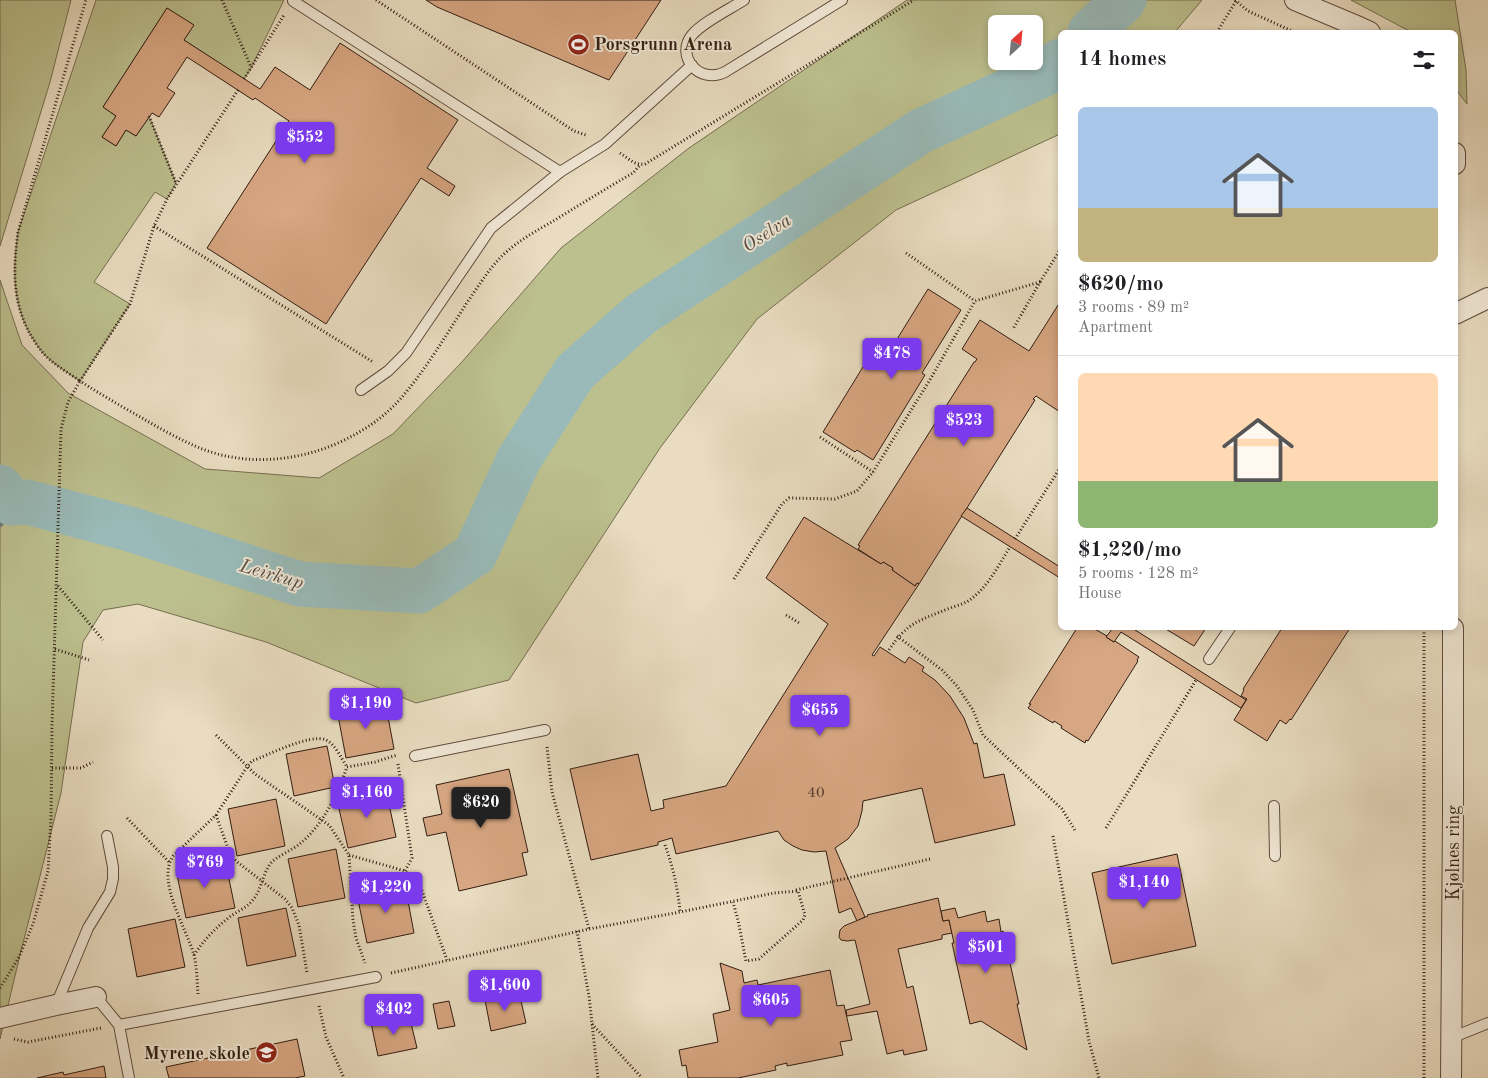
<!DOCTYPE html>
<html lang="en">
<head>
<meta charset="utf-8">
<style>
  :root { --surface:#fff; --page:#f2f2f2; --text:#202124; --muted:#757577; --line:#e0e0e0; --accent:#7c3aed }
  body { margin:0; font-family:"Old Standard TT",serif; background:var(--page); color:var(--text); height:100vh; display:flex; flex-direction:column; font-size:19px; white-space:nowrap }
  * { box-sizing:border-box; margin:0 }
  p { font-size:16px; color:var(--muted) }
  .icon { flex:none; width:28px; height:28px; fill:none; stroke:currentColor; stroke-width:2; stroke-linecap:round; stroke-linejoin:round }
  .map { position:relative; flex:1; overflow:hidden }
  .panel { position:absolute; left:1058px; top:30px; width:400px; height:600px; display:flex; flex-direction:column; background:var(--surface); border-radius:8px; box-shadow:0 2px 8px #0003 }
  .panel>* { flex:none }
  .needle { width:32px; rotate:26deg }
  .controls { position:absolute; left:988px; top:15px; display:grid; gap:10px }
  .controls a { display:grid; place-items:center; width:55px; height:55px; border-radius:8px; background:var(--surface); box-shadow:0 2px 8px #0003; font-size:25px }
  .price { position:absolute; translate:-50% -42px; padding:0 11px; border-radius:5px; background:var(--accent); color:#fff; font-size:16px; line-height:32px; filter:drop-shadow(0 1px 2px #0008) }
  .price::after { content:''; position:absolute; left:50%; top:30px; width:15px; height:11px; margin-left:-8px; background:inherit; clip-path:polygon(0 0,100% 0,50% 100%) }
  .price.selected { background:#222; color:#fff }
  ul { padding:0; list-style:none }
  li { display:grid; align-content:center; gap:10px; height:265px; padding:0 20px }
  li+li { border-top:1px solid var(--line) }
  li span { display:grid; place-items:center; height:155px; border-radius:8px; color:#555 }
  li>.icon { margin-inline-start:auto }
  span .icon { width:90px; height:90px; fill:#fffc; stroke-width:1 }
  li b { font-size:21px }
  h2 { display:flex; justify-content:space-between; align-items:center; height:60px; padding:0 20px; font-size:21px }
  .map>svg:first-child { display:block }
  .green { fill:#bcbf8e; stroke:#766e50; fill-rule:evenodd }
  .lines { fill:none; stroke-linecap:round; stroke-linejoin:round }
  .stream { stroke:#6f7b76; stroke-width:8 }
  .river { stroke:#99bab8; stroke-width:45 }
  .building { fill:#d7a682; stroke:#311c12 }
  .lane-casing { stroke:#5f4c3e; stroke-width:12 }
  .street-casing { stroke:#5f4c3e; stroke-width:22 }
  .path { stroke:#311c12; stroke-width:3; stroke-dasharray:1 2.5; stroke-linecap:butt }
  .lane { stroke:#f1e8d6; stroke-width:10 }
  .street { stroke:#f1e8d6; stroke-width:20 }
  .labels { text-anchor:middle; stroke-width:4; stroke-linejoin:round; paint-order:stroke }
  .number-label { font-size:15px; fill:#5a3e2e }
  .poi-label { font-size:18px; font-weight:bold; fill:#311c12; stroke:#f1e8d6; text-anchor:start }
  .street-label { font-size:18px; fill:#311c12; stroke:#f1e8d6 }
  .water-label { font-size:19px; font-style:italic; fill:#504b44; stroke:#f1e8d6 }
</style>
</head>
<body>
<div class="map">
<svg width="1488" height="1078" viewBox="0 0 1488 1078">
  <rect width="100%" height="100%" fill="#e9dcc0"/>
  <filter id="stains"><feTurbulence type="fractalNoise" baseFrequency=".004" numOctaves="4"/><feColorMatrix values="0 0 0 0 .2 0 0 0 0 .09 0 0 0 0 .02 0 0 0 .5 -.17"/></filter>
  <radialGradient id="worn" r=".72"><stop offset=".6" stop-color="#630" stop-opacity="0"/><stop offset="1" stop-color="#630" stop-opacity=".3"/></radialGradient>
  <g class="green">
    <polygon points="0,0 71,0 50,82 0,246"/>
    <path d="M96 0H284L251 68 244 79 184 40 193 25 167 8 103 107 116 116 102 137 116 146 126 130 136 136 149 116 176 183 167 199 155 192 94 282 130 304 80 381C70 374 58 367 48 358 41 352 35 342 30 334 12 301 13 268 18 232Z"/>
    <path d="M907 0H1202L1175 32H1060V134L896 210 757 319 660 448 509 680 416 703 266 642 138 604 103 610 83 642 61 793 20 955 0 1039V280L22 345 68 393 205 469 319 478 393 434 461 363 561 248 689 148ZM996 24H1034V61H996Z"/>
    <polygon points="1351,0 1455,0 1466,70 1467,104 1455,88 1455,32 1411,32"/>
  </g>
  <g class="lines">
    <polyline class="stream" points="0,523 12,503"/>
    <g class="river">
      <polyline points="1090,32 1124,0"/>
      <polyline points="0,487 12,503 27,502 130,529 300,584 419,591 475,554 519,459 575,372 641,314 921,131 1049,72 1060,61"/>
    </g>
  </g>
  <g class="building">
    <polygon points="426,0 661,0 609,80 437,7"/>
    <polygon points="167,8 194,25 184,40 260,89 275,67 310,90 340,43 458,120 427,168 455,186 449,196 421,178 326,324 207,248 289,121 255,98 253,100 187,57 167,88 175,93 159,117 152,113 136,136 126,130 116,146 102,137 116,116 103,107"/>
    <polygon points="928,289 961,310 922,373 925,375 873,460 857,450 855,452 823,432 866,362 878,370"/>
    <polygon points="1060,302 1060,412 1036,396 1033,399 1035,400 919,584 917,583 915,586 892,570 893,568 883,562 881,564 858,549 860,546 858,545 974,362 975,362 977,359 962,349 980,320 1029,351"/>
    <polygon points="967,508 1060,567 1060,578 961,516"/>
    <polygon points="804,517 881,564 883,562 893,568 892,570 915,586 917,583 919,584 872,655 874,656 880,647 905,663 909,657 924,667 922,671 935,680 950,696 964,718 974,744 977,743 984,778 1004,774 1015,825 935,843 922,788 863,801 862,811 858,826 848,839 835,848 865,917 857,921 851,908 839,913 826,851 814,852 802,850 793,846 784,840 778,831 676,854 672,838 658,842 658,845 591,860 570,769 638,754 651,811 664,808 663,800 726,786 828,624 766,578"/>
    <polygon points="1077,628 1093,628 1107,636 1106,637 1114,642 1115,641 1139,657 1137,660 1138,661 1088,741 1086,740 1085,743 1061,728 1062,726 1054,721 1053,723 1028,708 1031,704 1029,704"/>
    <polygon points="1113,628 1132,628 1246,700 1241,708 1121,632 1114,642 1106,637"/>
    <polygon points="1164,628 1206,628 1194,646"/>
    <polygon points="1282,628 1350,628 1291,720 1290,719 1286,724 1280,720 1267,741 1234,720 1247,699 1241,696 1244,690 1243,689"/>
    <polygon points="385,701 394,749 346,758 337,710"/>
    <polygon points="327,746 335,787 294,796 286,754"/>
    <polygon points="509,769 528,852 522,853 527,875 459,891 446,832 427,836 423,818 442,814 436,785"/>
    <polygon points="386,790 396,837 348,848 337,800"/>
    <polygon points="276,799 285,846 237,856 228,809"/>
    <polygon points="336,849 345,898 298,907 288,859"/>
    <polygon points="1177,854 1196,946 1112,964 1092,873"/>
    <polygon points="225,860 235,908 186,918 176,870"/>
    <polygon points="405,885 414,933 367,943 357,895"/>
    <polygon points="938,898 943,921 949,920 952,933 942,935 942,939 898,949 907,988 913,986 927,1050 904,1055 903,1050 887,1054 877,1011 847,1016 846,1010 870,1004 855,940 847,941 841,940 839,937 840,930 844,926 868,916 867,915"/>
    <polygon points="286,908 296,956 247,966 238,918"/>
    <polygon points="955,908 958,918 985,911 987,922 999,919 1001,932 1003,931 1019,1004 1017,1004 1027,1050 981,1021 970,1024 952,943 954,943 949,920 943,921 941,911"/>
    <polygon points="175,919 185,967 137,977 128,929"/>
    <polygon points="720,963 742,971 744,983 757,980 758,985 830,970 837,1006 844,1005 852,1040 840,1042 843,1055 787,1066 787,1063 775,1066 776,1070 738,1078 688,1078 686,1065 682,1066 679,1050 718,1042 713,1014 730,1010"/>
    <polygon points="519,992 526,1023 491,1031 485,1000"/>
    <polygon points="449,1001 455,1026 438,1029 433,1004"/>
    <polygon points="409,1015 417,1048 378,1056 371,1023"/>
    <polygon points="297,1039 305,1076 295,1078 169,1078 166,1067"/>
    <polygon points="104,1066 106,1078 37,1078 63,1072 64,1075"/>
  </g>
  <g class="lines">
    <defs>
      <g id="lane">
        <path d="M744 0C730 9 703 22 692 35 675 56 699 85 725 72L842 0"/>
        <polyline points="293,1 560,172"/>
        <polyline points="361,390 388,371 406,353 491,228 560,172 605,144 692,65"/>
        <polyline points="1209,659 1230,628"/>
        <polyline points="415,756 545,730"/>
        <polyline points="1274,806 1275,856"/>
        <polyline points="96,997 119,1025 129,1078"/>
        <polyline points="56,1005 88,928 110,892 113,879 113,867 107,836"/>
        <polyline points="119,1025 376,977"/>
        <polyline points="1451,1038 1488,1023"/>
      </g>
      <g id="street">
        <polyline points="1295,0 1359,27 1370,32"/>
        <polyline points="1455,153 1455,164"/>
        <polyline points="1455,314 1488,298"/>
        <polyline points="0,1018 56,1005 96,997"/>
        <polyline points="1451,1078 1453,814 1453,628"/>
      </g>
    </defs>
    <use href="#lane" class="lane-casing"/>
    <use href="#street" class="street-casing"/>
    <g class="path">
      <polyline points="222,0 251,67"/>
      <polyline points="376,0 574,131 586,135"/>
      <polyline points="1235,0 1248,11 1294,32"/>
      <polyline points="1217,32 1236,1"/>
      <polyline points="244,79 284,15"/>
      <path d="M238 90 167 199 154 226 130 304 80 381C100 394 121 406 142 418 159 428 177 438 195 446 240 466 293 463 338 443 366 430 387 416 407 391 429 364 447 334 466 304 478 287 488 270 502 256 517 241 538 230 555 220 581 204 607 188 633 173L640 165"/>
      <polyline points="149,116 176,183"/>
      <path d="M620 153C628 158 635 166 645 164L914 0"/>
      <polyline points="154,226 373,362"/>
      <polyline points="906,253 975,301"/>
      <polyline points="1040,282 1060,250"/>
      <polyline points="820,437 873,472"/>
      <polyline points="1015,539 1060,468"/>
      <polyline points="734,579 782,504 789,498 835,499 857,491 873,472 931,378 975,301 1040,282 1013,329"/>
      <polyline points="58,586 103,640"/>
      <polyline points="786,615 801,624"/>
      <polyline points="897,636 942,670 957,686 973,710 983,735 1062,809 1076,832"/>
      <polyline points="55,649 89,660"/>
      <path d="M889 650C907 622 921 620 950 608 956 606 963 604 968 601 987 589 998 566 1010 547"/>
      <polyline points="216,735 255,774 329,825 349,855 353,920 356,938 365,963"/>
      <polyline points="547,747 552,792 589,929"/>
      <polyline points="398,764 412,858 405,871"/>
      <polyline points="347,767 375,762 397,755"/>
      <polyline points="52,768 81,768 93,762"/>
      <polyline points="216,815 230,854 236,861 285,899 292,908 299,925 307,973"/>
      <polyline points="127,818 169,862"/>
      <polyline points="1106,828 1196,680"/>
      <polyline points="1053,836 1089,1041 1099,1078"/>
      <path d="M665 845C673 867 678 889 680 912"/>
      <polyline points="349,855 405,871 421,888 447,960"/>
      <polyline points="796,890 930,859"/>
      <polyline points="577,931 589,996 598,1078"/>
      <path d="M194 955C204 940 216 927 231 916 238 911 246 908 252 901 262 890 262 874 271 863 277 856 293 850 302 842 324 823 338 793 347 767"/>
      <polyline points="391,973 589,929 680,912 774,893 798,891 805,915 803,920 759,959 746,961 738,920 733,902"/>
      <path d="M0 988 19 957 33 924 48 871 51 819 52 725 61 429 68 402 80 381C70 374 58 367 48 358 41 352 35 342 30 334 12 301 13 268 18 232L86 0"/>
      <path d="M198 994C197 981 197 967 194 955 187 929 156 882 173 856L216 815 247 767 252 761C268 755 311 733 326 740 335 744 341 758 347 767"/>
      <polyline points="319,1006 326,1037 344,1078"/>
      <polyline points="592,1024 642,1078"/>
      <polyline points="14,1039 28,1042 101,1028"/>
      <polyline points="1424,1078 1424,628"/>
    </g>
    <use href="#lane" class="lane"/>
    <use href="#street" class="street"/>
  </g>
  <defs>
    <symbol id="stadium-disc" viewBox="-11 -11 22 22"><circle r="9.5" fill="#8f2418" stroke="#f1e8d6"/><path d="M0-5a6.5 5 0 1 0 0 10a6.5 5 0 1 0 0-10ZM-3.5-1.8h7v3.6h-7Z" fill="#fff"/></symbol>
    <symbol id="school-disc" viewBox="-11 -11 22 22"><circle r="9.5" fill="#8f2418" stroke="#f1e8d6"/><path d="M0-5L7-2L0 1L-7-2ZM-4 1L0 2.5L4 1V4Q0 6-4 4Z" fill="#fff"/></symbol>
  </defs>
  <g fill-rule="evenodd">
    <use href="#stadium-disc" x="566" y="32" width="25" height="25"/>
    <use href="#school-disc" x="254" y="1040" width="25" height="25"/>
  </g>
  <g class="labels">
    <g class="number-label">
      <text x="816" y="797">40</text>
    </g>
    <g class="poi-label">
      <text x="594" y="50">Porsgrunn Arena</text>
      <text x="250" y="1059" text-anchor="end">Myrene skole</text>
    </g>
    <g class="street-label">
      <text transform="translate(1453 853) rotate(-90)" y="6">Kjølnes ring</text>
    </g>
    <g class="water-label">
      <text transform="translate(766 232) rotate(-33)" y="7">Oselva</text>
      <text transform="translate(272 573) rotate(16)" y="7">Leirkup</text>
    </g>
  </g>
  <rect width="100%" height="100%" filter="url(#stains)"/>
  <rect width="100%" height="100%" fill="url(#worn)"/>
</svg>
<div class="controls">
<a><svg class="needle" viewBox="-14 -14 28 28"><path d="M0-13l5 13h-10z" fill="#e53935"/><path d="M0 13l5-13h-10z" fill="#757577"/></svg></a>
</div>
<b class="price" style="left:305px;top:164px">$552</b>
<b class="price" style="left:892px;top:380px">$478</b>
<b class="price" style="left:964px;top:447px">$523</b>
<b class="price" style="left:366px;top:730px">$1,190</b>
<b class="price" style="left:820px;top:737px">$655</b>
<b class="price" style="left:367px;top:819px">$1,160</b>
<b class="price selected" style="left:481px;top:829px">$620</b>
<b class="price" style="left:205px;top:889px">$769</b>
<b class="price" style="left:1144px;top:909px">$1,140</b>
<b class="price" style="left:386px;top:914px">$1,220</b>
<b class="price" style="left:986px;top:974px">$501</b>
<b class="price" style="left:505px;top:1012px">$1,600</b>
<b class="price" style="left:771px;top:1027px">$605</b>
<b class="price" style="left:394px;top:1036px">$402</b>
<section class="panel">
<h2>14 homes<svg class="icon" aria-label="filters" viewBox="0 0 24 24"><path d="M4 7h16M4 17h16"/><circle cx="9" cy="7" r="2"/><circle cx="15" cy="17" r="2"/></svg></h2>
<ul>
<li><span style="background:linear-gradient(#a9c7e8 65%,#c2b280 0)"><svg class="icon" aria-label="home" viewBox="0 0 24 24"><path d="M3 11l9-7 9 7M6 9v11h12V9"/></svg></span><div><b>$620/mo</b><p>3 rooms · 89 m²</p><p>Apartment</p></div></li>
<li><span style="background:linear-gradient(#ffd9b3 70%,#8fb573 0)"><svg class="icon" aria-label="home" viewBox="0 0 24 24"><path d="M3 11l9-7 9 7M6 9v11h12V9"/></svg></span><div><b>$1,220/mo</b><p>5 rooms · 128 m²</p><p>House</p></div></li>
</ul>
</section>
</div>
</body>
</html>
